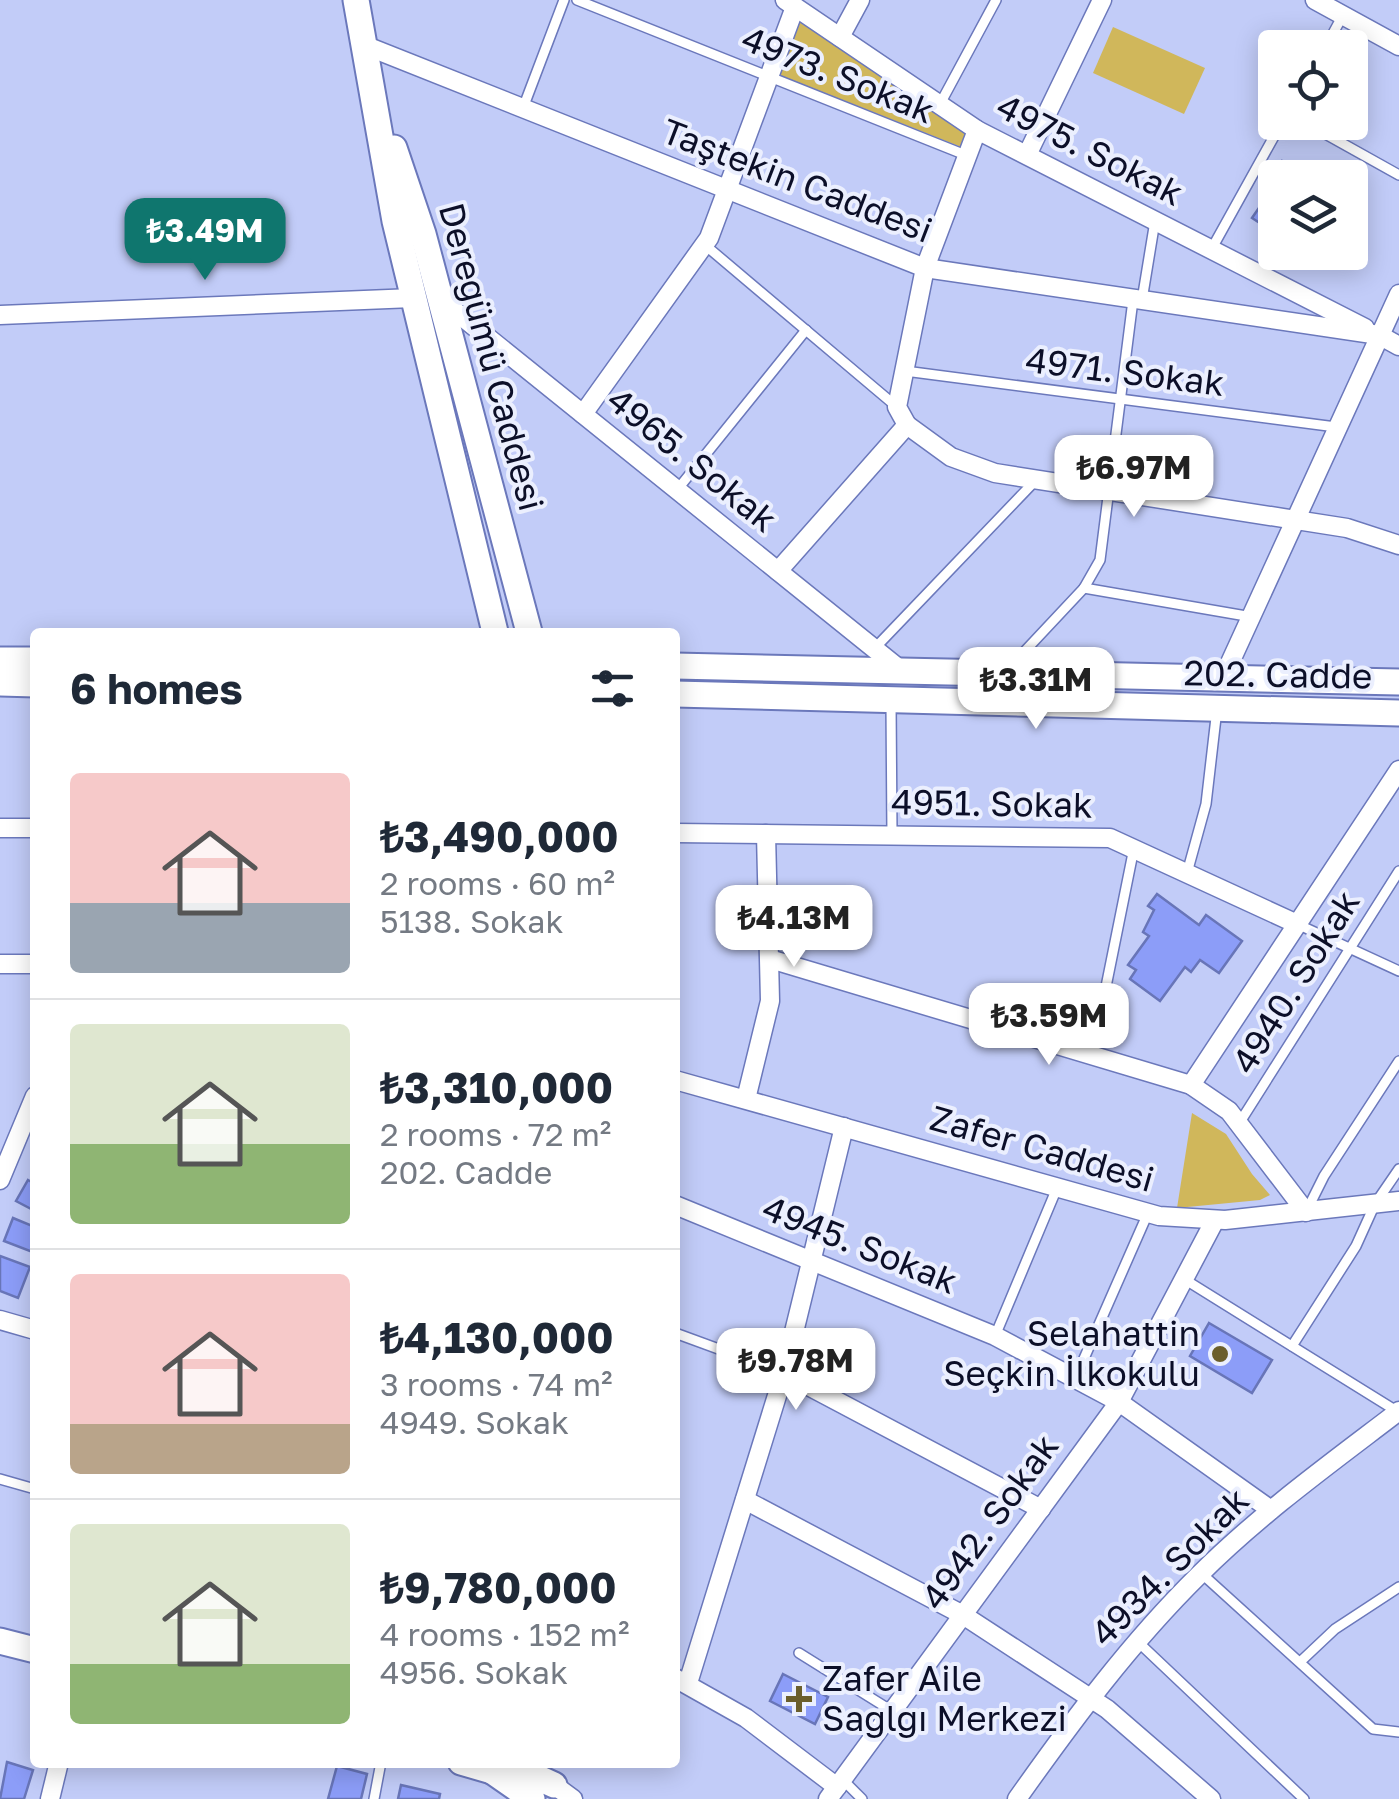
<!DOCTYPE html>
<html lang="en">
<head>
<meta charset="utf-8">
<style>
  :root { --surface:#fff; --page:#f2f2f3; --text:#1f2937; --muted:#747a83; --line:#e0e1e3; --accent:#0f766e }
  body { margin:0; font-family:"Golos Text",sans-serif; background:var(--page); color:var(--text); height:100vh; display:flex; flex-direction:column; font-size:38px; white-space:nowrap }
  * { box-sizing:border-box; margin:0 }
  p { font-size:32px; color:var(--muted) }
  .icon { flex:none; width:55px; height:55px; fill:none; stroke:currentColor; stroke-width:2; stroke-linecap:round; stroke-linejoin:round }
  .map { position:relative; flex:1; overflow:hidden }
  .sheet { position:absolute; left:30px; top:628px; width:650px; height:1140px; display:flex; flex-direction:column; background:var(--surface); border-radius:10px; box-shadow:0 5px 25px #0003 }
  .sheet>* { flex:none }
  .buttons { position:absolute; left:1258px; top:30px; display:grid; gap:20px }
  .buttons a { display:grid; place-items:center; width:110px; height:110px; border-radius:10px; background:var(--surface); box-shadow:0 5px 25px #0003; font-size:50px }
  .price { position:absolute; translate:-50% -85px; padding:0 22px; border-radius:20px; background:#fff; color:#222; font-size:32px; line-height:65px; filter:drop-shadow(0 2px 5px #0008) }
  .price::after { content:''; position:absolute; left:50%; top:60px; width:30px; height:22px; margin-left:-15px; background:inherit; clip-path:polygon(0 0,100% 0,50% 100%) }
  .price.active { background:var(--accent); color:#fff }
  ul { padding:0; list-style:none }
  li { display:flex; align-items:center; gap:30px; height:250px; padding:0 40px }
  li+li { border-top:2px solid var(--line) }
  li span { display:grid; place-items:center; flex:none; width:280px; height:200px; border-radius:10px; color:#555 }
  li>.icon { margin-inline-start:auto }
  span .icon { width:120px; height:120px; fill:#fffc; stroke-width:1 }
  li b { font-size:42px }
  h2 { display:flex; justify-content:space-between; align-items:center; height:120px; padding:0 40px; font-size:42px }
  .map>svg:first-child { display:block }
  .green { fill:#d0b75b }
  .building { fill:#8c9df8; stroke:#6875b8; stroke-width:2.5 }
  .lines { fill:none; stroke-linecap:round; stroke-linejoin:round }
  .lane-casing { stroke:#6b78bb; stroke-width:12 }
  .street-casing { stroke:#6b78bb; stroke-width:21 }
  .secondary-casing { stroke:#6b78bb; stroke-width:29 }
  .lane { stroke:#fff; stroke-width:9 }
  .street { stroke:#fff; stroke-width:18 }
  .secondary { stroke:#fff; stroke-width:25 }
  .poi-dot { fill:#6b5e2b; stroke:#ebeffe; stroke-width:4 }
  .labels { text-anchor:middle; stroke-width:8; stroke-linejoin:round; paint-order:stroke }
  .street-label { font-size:35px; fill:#0c0f28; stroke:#ebeffe }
  .poi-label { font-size:35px; fill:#0c0f28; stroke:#ebeffe; text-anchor:end }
</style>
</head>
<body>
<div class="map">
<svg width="1399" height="1799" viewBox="0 0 1399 1799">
  <rect width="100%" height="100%" fill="#c2ccf8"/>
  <g class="green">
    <polygon points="796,20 974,132 966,149 777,74"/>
    <polygon points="1113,27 1205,68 1184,114 1093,73"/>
    <polygon points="1192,1113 1226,1134 1252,1174 1270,1195 1260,1200 1177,1208"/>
  </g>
  <g class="building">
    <polygon points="1282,161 1306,178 1275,178 1275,233 1252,218 1272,189 1266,185"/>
    <polygon points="1157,894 1199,925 1206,915 1242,941 1219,973 1200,960 1191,972 1185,967 1160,1001 1130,979 1136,970 1128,965 1149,936 1143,932 1154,910 1148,906"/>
    <polygon points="28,1180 35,1184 35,1211 16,1201"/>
    <polygon points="13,1218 35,1227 35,1253 4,1241"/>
    <polygon points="0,1256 30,1267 18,1298 0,1291"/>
    <polygon points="1209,1323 1272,1360 1252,1393 1190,1356"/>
    <polygon points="783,1674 828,1697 815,1724 770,1701"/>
    <polygon points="7,1762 33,1770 24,1799 0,1799"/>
    <polygon points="337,1766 367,1774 361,1799 328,1799"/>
    <polygon points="401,1785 440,1794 439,1799 398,1799"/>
  </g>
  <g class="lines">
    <defs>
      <g id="lane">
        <polyline points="577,0 968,156"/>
        <polyline points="1325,48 1343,15"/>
        <polyline points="940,104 996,0"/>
        <polyline points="523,108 564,0"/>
        <polyline points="1304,122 1399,175"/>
        <polyline points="705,245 897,407"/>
        <polyline points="1211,250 1282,122"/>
        <polyline points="1142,300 1155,221"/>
        <polyline points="905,371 1336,427"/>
        <polyline points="677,490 806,330"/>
        <polyline points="1084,588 1252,617"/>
        <polyline points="874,649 1035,481"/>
        <polyline points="1009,668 1084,588 1100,560 1133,300"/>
        <polyline points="891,703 892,835"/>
        <polyline points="1187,873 1206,804 1217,709"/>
        <polyline points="1297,924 1399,971"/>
        <polyline points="1092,1056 1134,848"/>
        <polyline points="1240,1122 1399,871"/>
        <polyline points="1306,1212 1324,1176 1399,1061"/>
        <polyline points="1184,1279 1398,1412"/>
        <polyline points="675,1333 784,1373"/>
        <polyline points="995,1336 1057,1188"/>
        <polyline points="1292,1346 1356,1246 1375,1204 1399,1169"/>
        <polyline points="1075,1379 1148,1213"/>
        <polyline points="0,1479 35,1489"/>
        <polyline points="1201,1573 1373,1729 1399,1732"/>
        <polyline points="1137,1641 1304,1799"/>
        <polyline points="799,1653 892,1711"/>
        <polyline points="1300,1662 1335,1629 1399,1587"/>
        <polyline points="842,1779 862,1799"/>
        <polyline points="374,1799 381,1762"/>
      </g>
      <g id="street">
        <polyline points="785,0 977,130 1365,328"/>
        <polyline points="1315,0 1399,46"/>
        <polyline points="840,37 860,0"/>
        <polyline points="364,45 925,268 1379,335 1399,346"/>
        <polyline points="1027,155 1102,0"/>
        <polyline points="440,299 902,671"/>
        <polyline points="0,315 413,298"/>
        <polyline points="583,414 709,238 795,7"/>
        <polyline points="907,425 951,457 995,473 1347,528 1399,545"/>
        <polyline points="778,571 907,425 897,407 925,268 977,130"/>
        <polyline points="1223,678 1399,294"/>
        <polyline points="0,828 35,828"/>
        <polyline points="675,833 1110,838 1297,924"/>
        <polyline points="770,959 1191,1085 1229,1111 1306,1212"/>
        <polyline points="0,964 35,964"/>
        <polyline points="675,1080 1159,1216 1225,1220 1399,1201"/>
        <polyline points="1191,1085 1399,770"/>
        <polyline points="746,1099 770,1001 766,834"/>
        <polyline points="0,1180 35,1096"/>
        <polyline points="675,1205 995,1336 1119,1402 1271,1510"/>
        <polyline points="0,1320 35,1330"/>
        <polyline points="784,1373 1041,1509"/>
        <polyline points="745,1500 963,1615 1107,1709 1211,1799"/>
        <polyline points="675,1678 746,1718 837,1787"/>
        <polyline points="688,1683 784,1373 844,1127"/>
        <polyline points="554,1785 573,1799"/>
        <polyline points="50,1799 59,1762"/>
        <polyline points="828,1799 1119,1402 1215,1220"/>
        <path d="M1017 1799C1073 1720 1130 1643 1199 1575 1260 1514 1331 1463 1399 1411"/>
      </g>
      <g id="secondary">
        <polyline points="356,0 395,221 495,632"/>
        <polyline points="394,148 423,234 529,632"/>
        <polyline points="0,660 35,660"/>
        <polyline points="675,666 1399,682"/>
        <polyline points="0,683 35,684"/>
        <polyline points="675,694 1399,713"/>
        <polyline points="0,1641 35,1650"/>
        <polyline points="461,1762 492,1771"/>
        <polyline points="532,1799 492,1771 530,1774 554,1785"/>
      </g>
    </defs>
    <use href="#lane" class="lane-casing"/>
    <use href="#street" class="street-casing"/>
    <use href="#secondary" class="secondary-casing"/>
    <use href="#lane" class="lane"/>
    <use href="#street" class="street"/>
    <use href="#secondary" class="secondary"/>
  </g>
  <g class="poi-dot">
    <circle cx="1220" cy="1354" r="10"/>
    <path d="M794 1684h10v10h10v10h-10v10h-10v-10h-10v-10h10z"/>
  </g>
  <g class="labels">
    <g class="street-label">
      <text transform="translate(838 75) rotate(22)" y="12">4973. Sokak</text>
      <text transform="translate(1090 150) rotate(27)" y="12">4975. Sokak</text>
      <text transform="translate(797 181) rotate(21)" y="12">Taştekin Caddesi</text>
      <text transform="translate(491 357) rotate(75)" y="12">Deregümü Caddesi</text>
      <text transform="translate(1125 372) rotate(7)" y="12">4971. Sokak</text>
      <text transform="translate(692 460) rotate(39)" y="12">4965. Sokak</text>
      <text transform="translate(1278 675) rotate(1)" y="12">202. Cadde</text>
      <text transform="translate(992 804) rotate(1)" y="12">4951. Sokak</text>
      <text transform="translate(1296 982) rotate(-58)" y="12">4940. Sokak</text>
      <text transform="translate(1042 1149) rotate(16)" y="12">Zafer Caddesi</text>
      <text transform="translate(860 1245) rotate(22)" y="12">4945. Sokak</text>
      <text transform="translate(990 1522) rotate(-54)" y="12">4942. Sokak</text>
      <text transform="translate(1170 1567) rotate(-45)" y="12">4934. Sokak</text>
    </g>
    <g class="poi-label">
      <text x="1200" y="1346">Selahattin<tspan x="1200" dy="40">Seçkin İlkokulu</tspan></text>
      <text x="822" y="1691" text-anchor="start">Zafer Aile<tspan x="822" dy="40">Sağlğı Merkezi</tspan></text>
    </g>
  </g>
</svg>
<div class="buttons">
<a><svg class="icon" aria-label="locate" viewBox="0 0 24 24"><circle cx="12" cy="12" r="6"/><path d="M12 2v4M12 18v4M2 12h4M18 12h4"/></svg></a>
<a><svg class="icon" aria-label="layers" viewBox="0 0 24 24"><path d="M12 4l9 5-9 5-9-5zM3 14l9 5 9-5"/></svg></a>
</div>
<b class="price active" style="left:205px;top:283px">₺3.49M</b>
<b class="price" style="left:1134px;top:520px">₺6.97M</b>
<b class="price" style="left:1036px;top:732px">₺3.31M</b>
<b class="price" style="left:794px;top:970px">₺4.13M</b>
<b class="price" style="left:1049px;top:1068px">₺3.59M</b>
<b class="price" style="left:796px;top:1413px">₺9.78M</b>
<section class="sheet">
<h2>6 homes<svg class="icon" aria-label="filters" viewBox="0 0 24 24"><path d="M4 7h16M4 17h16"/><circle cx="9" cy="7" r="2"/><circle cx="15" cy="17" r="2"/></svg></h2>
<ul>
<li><span style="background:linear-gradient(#f6c9c9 65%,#9aa5b1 0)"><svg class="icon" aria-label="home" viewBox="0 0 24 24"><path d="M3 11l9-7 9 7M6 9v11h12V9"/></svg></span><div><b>₺3,490,000</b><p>2 rooms · 60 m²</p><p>5138. Sokak</p></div></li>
<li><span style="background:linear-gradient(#dfe7d0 60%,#8fb573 0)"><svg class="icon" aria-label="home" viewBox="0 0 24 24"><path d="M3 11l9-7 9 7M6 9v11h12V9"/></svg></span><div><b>₺3,310,000</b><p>2 rooms · 72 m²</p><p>202. Cadde</p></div></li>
<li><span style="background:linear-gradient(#f6c9c9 75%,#b9a48a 0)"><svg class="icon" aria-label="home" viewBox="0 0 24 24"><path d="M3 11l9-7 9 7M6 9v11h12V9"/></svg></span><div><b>₺4,130,000</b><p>3 rooms · 74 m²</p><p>4949. Sokak</p></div></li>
<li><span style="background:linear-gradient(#dfe7d0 70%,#8fb573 0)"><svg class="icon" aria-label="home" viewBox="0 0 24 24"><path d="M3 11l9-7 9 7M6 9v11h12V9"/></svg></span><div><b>₺9,780,000</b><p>4 rooms · 152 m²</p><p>4956. Sokak</p></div></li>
</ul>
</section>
</div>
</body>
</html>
